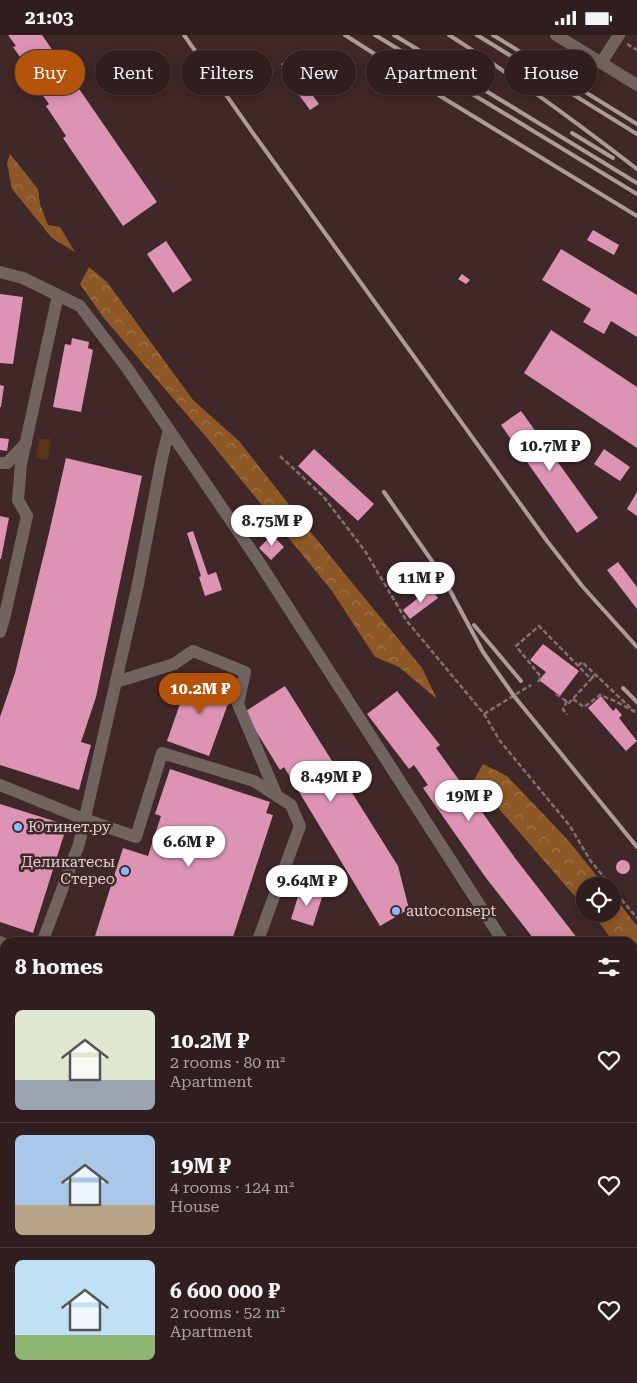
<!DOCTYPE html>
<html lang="en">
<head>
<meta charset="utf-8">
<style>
  :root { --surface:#301d1e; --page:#3c2a2b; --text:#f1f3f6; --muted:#a8a2a4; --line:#4b3b3c; --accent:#b45309 }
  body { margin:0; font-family:"Roboto Serif",serif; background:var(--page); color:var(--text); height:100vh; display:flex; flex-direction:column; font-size:19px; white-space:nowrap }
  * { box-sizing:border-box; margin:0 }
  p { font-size:16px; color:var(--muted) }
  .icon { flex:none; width:28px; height:28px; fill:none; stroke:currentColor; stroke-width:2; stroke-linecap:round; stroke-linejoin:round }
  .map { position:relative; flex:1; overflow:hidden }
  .side { position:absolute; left:0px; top:902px; width:638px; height:446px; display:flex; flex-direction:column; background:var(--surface); border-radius:15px 15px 0 0; box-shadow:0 2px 12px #0003,0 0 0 1px var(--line) }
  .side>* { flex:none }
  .banner { position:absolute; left:15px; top:15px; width:608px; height:45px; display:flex; gap:10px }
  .fabs { position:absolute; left:576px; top:842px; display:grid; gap:10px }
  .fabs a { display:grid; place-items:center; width:45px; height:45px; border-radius:50%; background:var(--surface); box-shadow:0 2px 12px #0003,0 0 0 1px var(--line); font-size:25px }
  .price { position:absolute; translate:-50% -42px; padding:0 11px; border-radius:18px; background:#fff; color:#222; font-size:16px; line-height:32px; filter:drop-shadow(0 1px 2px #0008) }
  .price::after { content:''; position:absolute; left:50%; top:30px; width:15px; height:11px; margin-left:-8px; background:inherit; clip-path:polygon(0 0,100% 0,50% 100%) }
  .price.selected { background:var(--accent); color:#fff }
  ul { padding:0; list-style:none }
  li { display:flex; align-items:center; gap:15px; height:125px; padding:0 15px }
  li+li { border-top:1px solid var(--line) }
  li span { display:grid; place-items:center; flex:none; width:140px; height:100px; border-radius:8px; color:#555 }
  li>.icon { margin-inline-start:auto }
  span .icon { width:60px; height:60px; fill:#fffc; stroke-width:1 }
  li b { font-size:21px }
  h2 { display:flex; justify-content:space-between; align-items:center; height:60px; padding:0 15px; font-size:21px }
  .tag { padding:0 18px; border-radius:22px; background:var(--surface); box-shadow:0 2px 12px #0003,0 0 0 1px var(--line); font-size:18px; line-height:45px }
  .tag.selected { background:var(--accent); color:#fff }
  .status { display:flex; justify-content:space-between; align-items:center; height:35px; padding:0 25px; background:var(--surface); direction:ltr }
  .status svg { height:14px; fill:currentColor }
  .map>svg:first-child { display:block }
  .grass { fill:#593615 }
  .forest { fill:url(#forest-crowns) }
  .building { fill:#dd94b4 }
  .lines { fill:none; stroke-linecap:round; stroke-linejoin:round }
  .path { stroke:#856f70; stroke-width:2.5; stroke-dasharray:5 2.5; stroke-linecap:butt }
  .minor { stroke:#716460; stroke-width:12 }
  .rail { stroke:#ae9a9b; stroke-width:4 }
  .poi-dot { fill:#8cb9fc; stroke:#402728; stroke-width:2 }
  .labels { text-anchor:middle; stroke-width:5; stroke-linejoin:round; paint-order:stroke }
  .poi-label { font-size:15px; fill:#e0cecf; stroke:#402728; text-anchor:start }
</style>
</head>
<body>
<div class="status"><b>21:03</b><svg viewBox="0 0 49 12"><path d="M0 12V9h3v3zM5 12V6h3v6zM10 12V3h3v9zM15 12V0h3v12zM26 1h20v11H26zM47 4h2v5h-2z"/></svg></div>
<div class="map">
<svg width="637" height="1348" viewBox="0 0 637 1348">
  <defs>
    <pattern id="forest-crowns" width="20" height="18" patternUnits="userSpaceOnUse" patternTransform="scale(1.25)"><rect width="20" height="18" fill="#8d5825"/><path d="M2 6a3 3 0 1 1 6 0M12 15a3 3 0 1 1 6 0" fill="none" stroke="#a2764e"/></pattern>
  </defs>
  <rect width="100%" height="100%" fill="#402728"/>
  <polygon class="grass" points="39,404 51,404 48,425 36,423"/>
  <g class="forest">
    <polygon points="10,119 38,154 40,169 48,190 60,192 75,217 52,203 12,154 7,128"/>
    <polygon points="89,232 107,247 193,365 239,406 309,495 422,633 437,664 399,632 375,622 332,556 207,403 103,282 80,249"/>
    <polygon points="483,729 507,741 567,804 605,851 585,851 585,873 474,745"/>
    <polygon points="613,860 637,891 637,942 633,937 632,908 613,907 602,891 591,879 612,879"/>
  </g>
  <g class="building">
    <polygon points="8,0 42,0 157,167 123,191 63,103 66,101 46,71 49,69 29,41 32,39 13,12 16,11"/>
    <polygon points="288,24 300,40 293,45 281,29"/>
    <polygon points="308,54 319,69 310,75 299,60"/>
    <polygon points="593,195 619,210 614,220 587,205"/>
    <polygon points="166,206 192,245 173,258 147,219"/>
    <polygon points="561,214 637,260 637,302 611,286 604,299 583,287 591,274 542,245"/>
    <polygon points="462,239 470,245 466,249 458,244"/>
    <polygon points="0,259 23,262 13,329 0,328"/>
    <polygon points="551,295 637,352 637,413 524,338"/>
    <polygon points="72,303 89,307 88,313 93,315 81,377 53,372 65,309 71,310"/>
    <polygon points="0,350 4,351 1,372 0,372"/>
    <polygon points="521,376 598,483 577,498 501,390"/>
    <polygon points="0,403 9,404 7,416 0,415"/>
    <polygon points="314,414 374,469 358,486 298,431"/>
    <polygon points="604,414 630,432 620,446 594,429"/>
    <polygon points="66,423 142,441 96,662 81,707 91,710 79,755 0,730 0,682 15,638 49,498"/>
    <polygon points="637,457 637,481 627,474"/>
    <polygon points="0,481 9,483 1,524 0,524"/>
    <polygon points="193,496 208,540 216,537 222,555 205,561 199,542 201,541 187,498"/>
    <polygon points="272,500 284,512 271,525 259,513"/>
    <polygon points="618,527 637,552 637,574 607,535"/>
    <polygon points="431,553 438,563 410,584 403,575"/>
    <polygon points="543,609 579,636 560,661 539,645 546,637 530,625"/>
    <polygon points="190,640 233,655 209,721 167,706"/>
    <polygon points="285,651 398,831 409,874 380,891 284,732 280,735 246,680 246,676"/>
    <polygon points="397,656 440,710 436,713 515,823 581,908 537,908 486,843 423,753 428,750 414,730 409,734 367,679"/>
    <polygon points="601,661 613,676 616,673 622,680 619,683 637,706 626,716 588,673"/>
    <polygon points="170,734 270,767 266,778 273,780 231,908 115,908 95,901 123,813 148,821 161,781 155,779"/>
    <polygon points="0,769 67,790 33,898 0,887"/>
    <circle cx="623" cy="832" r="7"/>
    <polygon points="301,852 323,859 313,891 291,884"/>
    <polygon points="632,958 637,963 637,1011 632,1006"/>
    <polygon points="637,1060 637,1074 632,1070 632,1065"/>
    <polygon points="5,1065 5,1142 0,1141 0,1078"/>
    <polygon points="632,1124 637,1127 637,1140 632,1137"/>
    <polygon points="637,1179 637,1260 632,1259 632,1191"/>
    <polygon points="632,1298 637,1299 637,1348 622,1344 632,1344"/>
    <polygon points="16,1344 66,1344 65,1348 14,1348"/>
    <polygon points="125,1344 163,1344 162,1348 123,1348"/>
    <polygon points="409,1344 489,1344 487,1348 411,1348 408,1347"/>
  </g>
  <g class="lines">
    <g class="path">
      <polyline points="627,9 637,15"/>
      <polyline points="280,421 323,461 365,516 406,585 484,679 500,706 570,791 590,825 611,851"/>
      <polyline points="578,631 582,627 635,677"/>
      <polyline points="538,647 541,642 516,611 539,591 591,644 595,639"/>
      <polyline points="556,659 569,668 591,644"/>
      <polyline points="573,664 584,672 600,660 615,666 637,678"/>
      <polyline points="567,666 563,674 567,680"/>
      <polyline points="484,679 531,650"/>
      <polyline points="612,853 637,883"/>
    </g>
    <g class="minor">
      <polyline points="556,0 637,50"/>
      <polyline points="601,28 619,0"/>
      <polyline points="0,237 23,243 80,271 127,333 257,524 504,908"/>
      <polyline points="0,428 7,428 26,408"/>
      <polyline points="0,597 4,584 27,481 18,465 21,429 58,260"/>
      <polyline points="116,647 174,629 193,616 245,637 238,669 277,761"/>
      <polyline points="0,750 84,784 136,802 162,718 254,746 291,770 300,791 257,908"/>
      <polyline points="0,907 5,909"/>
      <polyline points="42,908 79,809 137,554 162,423 169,395"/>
      <polyline points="0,1013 5,1000"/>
      <polyline points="0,1029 5,1031"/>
      <polyline points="632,1086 637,1089"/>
      <polyline points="0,1161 5,1162"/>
      <polyline points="0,1261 5,1263"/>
      <polyline points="632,1279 637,1281"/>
      <polyline points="567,1344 579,1348"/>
      <polyline points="107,1348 108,1344"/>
      <polyline points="191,1348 192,1344"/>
      <polyline points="514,1348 515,1344"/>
    </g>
    <g class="rail">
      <polyline points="184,0 255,101 547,506 583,552 637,612"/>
      <polyline points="345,0 445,64 637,181"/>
      <polyline points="375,0 637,159"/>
      <polyline points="394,0 637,148"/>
      <path d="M449 0C514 41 576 87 637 134"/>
      <polyline points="477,0 637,99"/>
      <polyline points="493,0 637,89"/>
      <polyline points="572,98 613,123"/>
      <polyline points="384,457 443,542"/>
      <polyline points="440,537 483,617 514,661 637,812"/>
      <polyline points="474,590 521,646"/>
      <polyline points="623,653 637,667"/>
    </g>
  </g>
  <g class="poi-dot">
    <circle cx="18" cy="792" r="5"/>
    <circle cx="125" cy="836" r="5"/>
    <circle cx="396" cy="876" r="5"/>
  </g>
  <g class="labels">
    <g class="poi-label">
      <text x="28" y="797">Ютинет.ру</text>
      <text x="115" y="832" text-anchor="end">Деликатесы<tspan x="115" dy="17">Стерео</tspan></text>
      <text x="406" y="881">autoconsept</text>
    </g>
  </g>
</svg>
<div class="fabs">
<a><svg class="icon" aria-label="locate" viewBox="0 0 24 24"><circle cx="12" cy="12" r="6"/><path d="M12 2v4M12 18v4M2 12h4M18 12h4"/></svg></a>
</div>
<b class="price" style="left:550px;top:437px">10.7M ₽</b>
<b class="price" style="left:272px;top:512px">8.75M ₽</b>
<b class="price" style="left:421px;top:569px">11M ₽</b>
<b class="price selected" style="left:200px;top:680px">10.2M ₽</b>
<b class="price" style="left:331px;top:768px">8.49M ₽</b>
<b class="price" style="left:469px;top:787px">19M ₽</b>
<b class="price" style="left:189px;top:833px">6.6M ₽</b>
<b class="price" style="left:307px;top:872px">9.64M ₽</b>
<div class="banner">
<a class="tag selected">Buy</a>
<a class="tag">Rent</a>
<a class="tag">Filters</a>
<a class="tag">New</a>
<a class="tag">Apartment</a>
<a class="tag">House</a>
</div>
<section class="side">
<h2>8 homes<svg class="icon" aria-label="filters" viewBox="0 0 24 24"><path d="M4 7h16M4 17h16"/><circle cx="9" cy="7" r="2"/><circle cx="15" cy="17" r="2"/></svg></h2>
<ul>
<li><span style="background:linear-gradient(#dfe7d0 70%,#9aa5b1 0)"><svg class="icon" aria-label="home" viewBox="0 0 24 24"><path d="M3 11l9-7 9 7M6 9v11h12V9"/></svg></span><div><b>10.2M ₽</b><p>2 rooms · 80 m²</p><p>Apartment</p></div><svg class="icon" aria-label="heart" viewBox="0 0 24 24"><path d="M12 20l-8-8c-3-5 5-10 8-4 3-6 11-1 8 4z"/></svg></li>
<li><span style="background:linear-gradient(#a9c7e8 70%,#b9a48a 0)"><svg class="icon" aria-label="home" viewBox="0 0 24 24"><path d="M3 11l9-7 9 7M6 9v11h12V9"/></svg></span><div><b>19M ₽</b><p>4 rooms · 124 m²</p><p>House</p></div><svg class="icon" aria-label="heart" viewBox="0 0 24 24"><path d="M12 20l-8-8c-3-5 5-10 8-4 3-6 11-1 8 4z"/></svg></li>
<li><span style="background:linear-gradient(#bfe0f5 75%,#8fb573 0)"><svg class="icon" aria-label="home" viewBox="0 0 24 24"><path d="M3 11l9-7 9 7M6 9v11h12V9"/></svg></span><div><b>6 600 000 ₽</b><p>2 rooms · 52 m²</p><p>Apartment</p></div><svg class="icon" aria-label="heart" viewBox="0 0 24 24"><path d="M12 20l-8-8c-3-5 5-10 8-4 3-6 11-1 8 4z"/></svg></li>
</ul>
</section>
</div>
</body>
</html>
